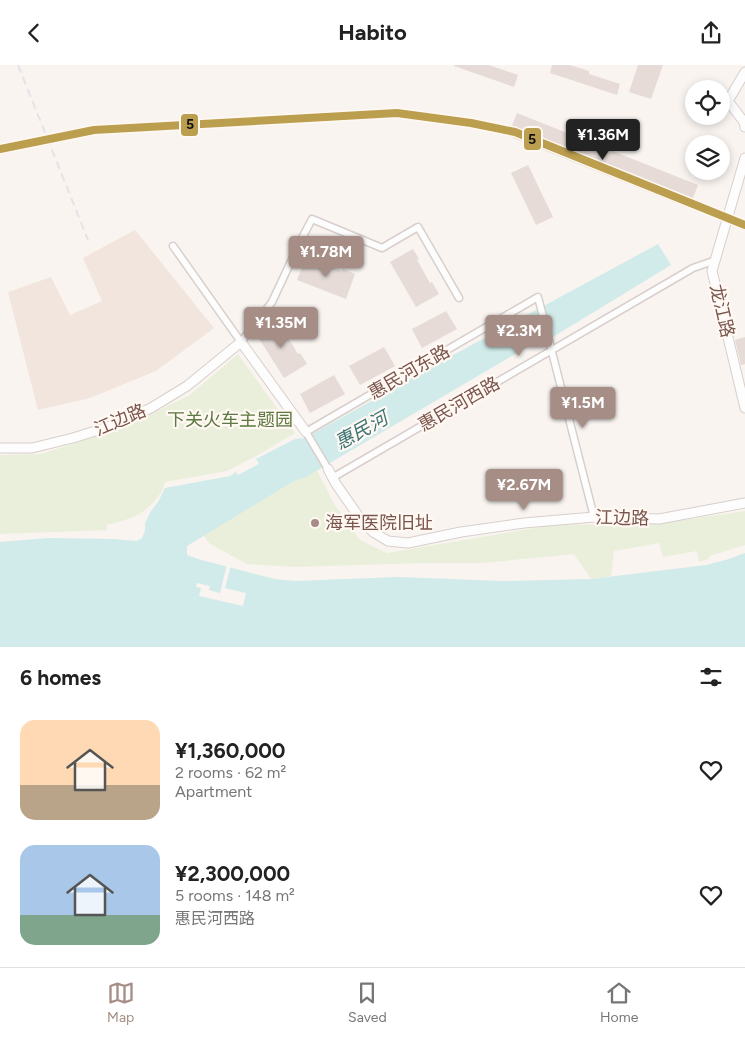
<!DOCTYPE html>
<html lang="en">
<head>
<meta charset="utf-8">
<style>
  :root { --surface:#fff; --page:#f2f2f2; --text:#222; --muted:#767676; --line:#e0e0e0; --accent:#a68d86 }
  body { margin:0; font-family:Figtree,"Noto Sans SC",sans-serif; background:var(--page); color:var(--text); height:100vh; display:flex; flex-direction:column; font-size:19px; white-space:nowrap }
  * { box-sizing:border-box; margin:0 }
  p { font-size:16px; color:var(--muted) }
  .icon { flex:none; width:28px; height:28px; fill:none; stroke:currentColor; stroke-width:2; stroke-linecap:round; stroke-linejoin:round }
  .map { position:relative; height:582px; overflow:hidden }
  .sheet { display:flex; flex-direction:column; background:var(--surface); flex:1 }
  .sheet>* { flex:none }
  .tools { position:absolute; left:685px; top:15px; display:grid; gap:10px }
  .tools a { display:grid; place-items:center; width:45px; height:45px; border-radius:50%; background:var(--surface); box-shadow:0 2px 8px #0003; font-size:25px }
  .price { position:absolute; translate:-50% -42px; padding:0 11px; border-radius:5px; background:var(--accent); color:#fff; font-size:16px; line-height:32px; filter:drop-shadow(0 1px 2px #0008) }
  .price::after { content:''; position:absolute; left:50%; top:30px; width:15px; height:11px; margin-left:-8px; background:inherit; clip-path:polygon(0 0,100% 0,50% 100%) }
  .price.current { background:#222; color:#fff }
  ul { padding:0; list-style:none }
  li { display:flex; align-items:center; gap:15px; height:125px; padding:0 20px }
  li span { display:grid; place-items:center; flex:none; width:140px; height:100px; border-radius:15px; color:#555 }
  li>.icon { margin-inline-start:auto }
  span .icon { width:60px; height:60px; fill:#fffc; stroke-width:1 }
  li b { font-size:21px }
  h2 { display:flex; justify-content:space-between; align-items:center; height:60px; padding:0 20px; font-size:21px }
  header { display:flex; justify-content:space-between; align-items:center; height:65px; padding:0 20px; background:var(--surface); font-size:22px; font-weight:700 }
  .menu { display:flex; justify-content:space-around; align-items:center; height:70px; border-top:1px solid var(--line); background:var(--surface); font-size:14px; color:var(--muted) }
  .menu a { display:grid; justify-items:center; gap:2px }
  .menu .current { color:var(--accent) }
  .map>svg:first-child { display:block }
  .residential { fill:#f2e5de }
  .green { fill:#eaefdb }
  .water { fill:#d0ebe9 }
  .pier { fill:#f9f4f0 }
  .building { fill:#e6dbd7 }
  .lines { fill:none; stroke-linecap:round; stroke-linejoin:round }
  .minor-casing { stroke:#d8cfcc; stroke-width:9 }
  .tertiary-casing { stroke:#d8cfcc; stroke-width:11 }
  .minor { stroke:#fefdfd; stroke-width:6 }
  .tertiary { stroke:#fefdfd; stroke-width:9 }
  .rail { stroke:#e5e3e7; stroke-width:2; stroke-dasharray:8 5; stroke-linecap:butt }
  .metro-1-casing { stroke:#fff8f3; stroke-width:11 }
  .metro-1 { stroke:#bc9e4f; stroke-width:8 }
  .poi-dot { fill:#a68d86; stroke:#fff8f3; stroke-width:2 }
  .labels { text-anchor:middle; stroke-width:4.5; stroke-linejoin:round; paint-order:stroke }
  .street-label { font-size:18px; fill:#79554d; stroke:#fff8f3 }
  .park-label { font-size:18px; fill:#5c7942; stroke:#fff8f3 }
  .poi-label { font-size:18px; fill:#79554d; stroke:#fff8f3; text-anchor:start }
  .water-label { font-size:19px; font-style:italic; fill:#3d7675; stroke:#fff8f3 }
  .line-badge { stroke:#fff8f3; stroke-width:2 }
  .pale-badge-label { font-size:14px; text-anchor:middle; font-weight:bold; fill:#111 }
</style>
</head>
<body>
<header><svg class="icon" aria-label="back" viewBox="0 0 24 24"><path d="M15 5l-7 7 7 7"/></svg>Habito<svg class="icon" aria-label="share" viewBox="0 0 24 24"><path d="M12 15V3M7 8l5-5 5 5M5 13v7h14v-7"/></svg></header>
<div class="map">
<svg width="745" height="582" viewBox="0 0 745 582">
  <rect width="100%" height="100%" fill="#f9f4f0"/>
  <polygon class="residential" points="135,165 214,263 156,306 90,333 38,345 8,227 51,212 70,250 102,236 83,193"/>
  <g class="green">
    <path d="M238 289 295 368 256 391 227 406 165 417C163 426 161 428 156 434 141 452 129 454 107 460V465L0 469V390L40 389 121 364 190 330Z"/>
    <polygon points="315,401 334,439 360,475 387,488 558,459 610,460 683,455 745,446 745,480 709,491 709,494 699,497 697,486 663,492 659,478 614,486 611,511 591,514 574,489 484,498 423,498 295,502 247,499 210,479 203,470"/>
  </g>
  <polygon class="water" points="658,179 671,200 553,272 527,282 306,412 292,417 187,481 187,490 198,494 255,509 275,514 295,516 398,512 503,516 591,514 706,500 729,494 745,488 745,582 0,582 0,477 47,473 114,474 137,476 142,473 145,466 145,458 151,446 158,437 165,423 230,411 236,407 238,410 259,399 256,394 295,374 305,373 457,288"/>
  <polygon class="pier" points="227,499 231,500 225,523 246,528 243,541 199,531 201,523 196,522 197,518 210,521 209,525 220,528"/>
  <g class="building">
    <polygon points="454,0 489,0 518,10 514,22 454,1"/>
    <polygon points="552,0 570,0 589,6 589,9 620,19 617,30 550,8"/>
    <polygon points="638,0 663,0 651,34 629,27"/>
    <polygon points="517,48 698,120 689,143 508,71"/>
    <polygon points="528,100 553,152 536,160 511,108"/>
    <polygon points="413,184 419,194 417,195 430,218 432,217 439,229 416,242 390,197"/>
    <polygon points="307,190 318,195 317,197 342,206 343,204 355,209 346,234 297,215"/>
    <polygon points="446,246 457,264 422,283 412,264"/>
    <polygon points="279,255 286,265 284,266 298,289 300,288 307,299 284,313 256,269"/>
    <polygon points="745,272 745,299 741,300 735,275"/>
    <polygon points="384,282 395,301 360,320 349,301"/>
    <polygon points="334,310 345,329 310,348 300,329"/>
  </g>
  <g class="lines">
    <defs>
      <g id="minor">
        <polyline points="173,181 241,277 272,237 301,175 312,154 382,183 418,162 459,233"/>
        <polyline points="328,404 306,367 318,360 538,232 594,452"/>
        <polyline points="332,413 693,203 716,195"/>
      </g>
      <g id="tertiary">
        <polyline points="745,7 728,36 744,57 745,62"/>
        <polyline points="745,93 712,206 745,343"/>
        <polyline points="0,383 32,383 73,373 111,361 151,343 187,321 241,277 306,367"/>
        <polyline points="328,404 336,419 359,452 373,467 388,476 408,478 461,467 524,458 594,452 659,454 745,438"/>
      </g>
    </defs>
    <use href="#minor" class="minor-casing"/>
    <use href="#tertiary" class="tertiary-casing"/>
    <use href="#minor" class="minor"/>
    <use href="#tertiary" class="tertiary"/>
    <polyline class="rail" points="18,0 88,175"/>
    <defs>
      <polyline id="metro-1" points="0,84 94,65 397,48 471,58 515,67 745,160"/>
    </defs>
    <use href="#metro-1" class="metro-1-casing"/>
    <use href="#metro-1" class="metro-1"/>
  </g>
  <circle class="poi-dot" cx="315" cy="458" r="5"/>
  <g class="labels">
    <g class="street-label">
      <text transform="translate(722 246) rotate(77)" y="6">龙江路</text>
      <text transform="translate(409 307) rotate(-30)" y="6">惠民河东路</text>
      <text transform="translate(459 339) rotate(-30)" y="6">惠民河西路</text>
      <text transform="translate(120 355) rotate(-23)" y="6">江边路</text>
      <text transform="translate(622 453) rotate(1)" y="6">江边路</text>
    </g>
    <g class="park-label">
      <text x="230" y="361">下关火车主题园</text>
    </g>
    <g class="poi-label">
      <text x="325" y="464">海军医院旧址</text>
    </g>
    <g class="water-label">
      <text transform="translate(361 365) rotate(-29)" y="7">惠民河</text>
    </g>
  </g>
  <g class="line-badge">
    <rect x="180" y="48" width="19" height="24" rx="5" fill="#bc9e4f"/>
    <rect x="523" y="62" width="19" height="24" rx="5" fill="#bc9e4f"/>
  </g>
  <g class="pale-badge-label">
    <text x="190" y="64">5</text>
    <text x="532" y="79">5</text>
  </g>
</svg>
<div class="tools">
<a><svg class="icon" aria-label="locate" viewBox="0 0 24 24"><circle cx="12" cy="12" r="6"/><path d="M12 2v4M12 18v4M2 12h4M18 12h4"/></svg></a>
<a><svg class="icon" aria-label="layers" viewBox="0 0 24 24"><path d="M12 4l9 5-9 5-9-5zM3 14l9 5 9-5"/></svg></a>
</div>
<b class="price current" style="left:603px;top:96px">¥1.36M</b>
<b class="price" style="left:326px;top:213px">¥1.78M</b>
<b class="price" style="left:281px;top:284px">¥1.35M</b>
<b class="price" style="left:519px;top:292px">¥2.3M</b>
<b class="price" style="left:583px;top:364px">¥1.5M</b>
<b class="price" style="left:524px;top:446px">¥2.67M</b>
</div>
<section class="sheet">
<h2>6 homes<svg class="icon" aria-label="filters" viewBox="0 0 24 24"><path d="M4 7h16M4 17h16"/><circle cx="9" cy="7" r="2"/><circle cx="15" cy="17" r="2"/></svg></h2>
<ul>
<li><span style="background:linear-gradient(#ffd9b3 65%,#b9a48a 0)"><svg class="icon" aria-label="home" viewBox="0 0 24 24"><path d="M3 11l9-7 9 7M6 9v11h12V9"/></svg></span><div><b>¥1,360,000</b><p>2 rooms · 62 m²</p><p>Apartment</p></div><svg class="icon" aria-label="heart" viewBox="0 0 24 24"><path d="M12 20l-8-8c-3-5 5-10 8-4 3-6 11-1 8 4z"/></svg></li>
<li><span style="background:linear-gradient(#a9c7e8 70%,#7fa58c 0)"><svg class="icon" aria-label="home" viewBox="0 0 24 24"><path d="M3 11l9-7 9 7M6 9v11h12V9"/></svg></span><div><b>¥2,300,000</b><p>5 rooms · 148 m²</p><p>惠民河西路</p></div><svg class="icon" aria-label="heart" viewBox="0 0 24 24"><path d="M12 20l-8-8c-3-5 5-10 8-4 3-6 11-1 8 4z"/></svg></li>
</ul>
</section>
<nav class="menu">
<a class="current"><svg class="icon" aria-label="map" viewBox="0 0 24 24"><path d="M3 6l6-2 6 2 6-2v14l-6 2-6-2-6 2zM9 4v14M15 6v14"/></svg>Map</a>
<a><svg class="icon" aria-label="saved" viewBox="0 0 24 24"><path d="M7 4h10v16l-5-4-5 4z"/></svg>Saved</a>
<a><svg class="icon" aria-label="home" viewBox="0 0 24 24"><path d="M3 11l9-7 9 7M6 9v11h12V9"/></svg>Home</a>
</nav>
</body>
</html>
